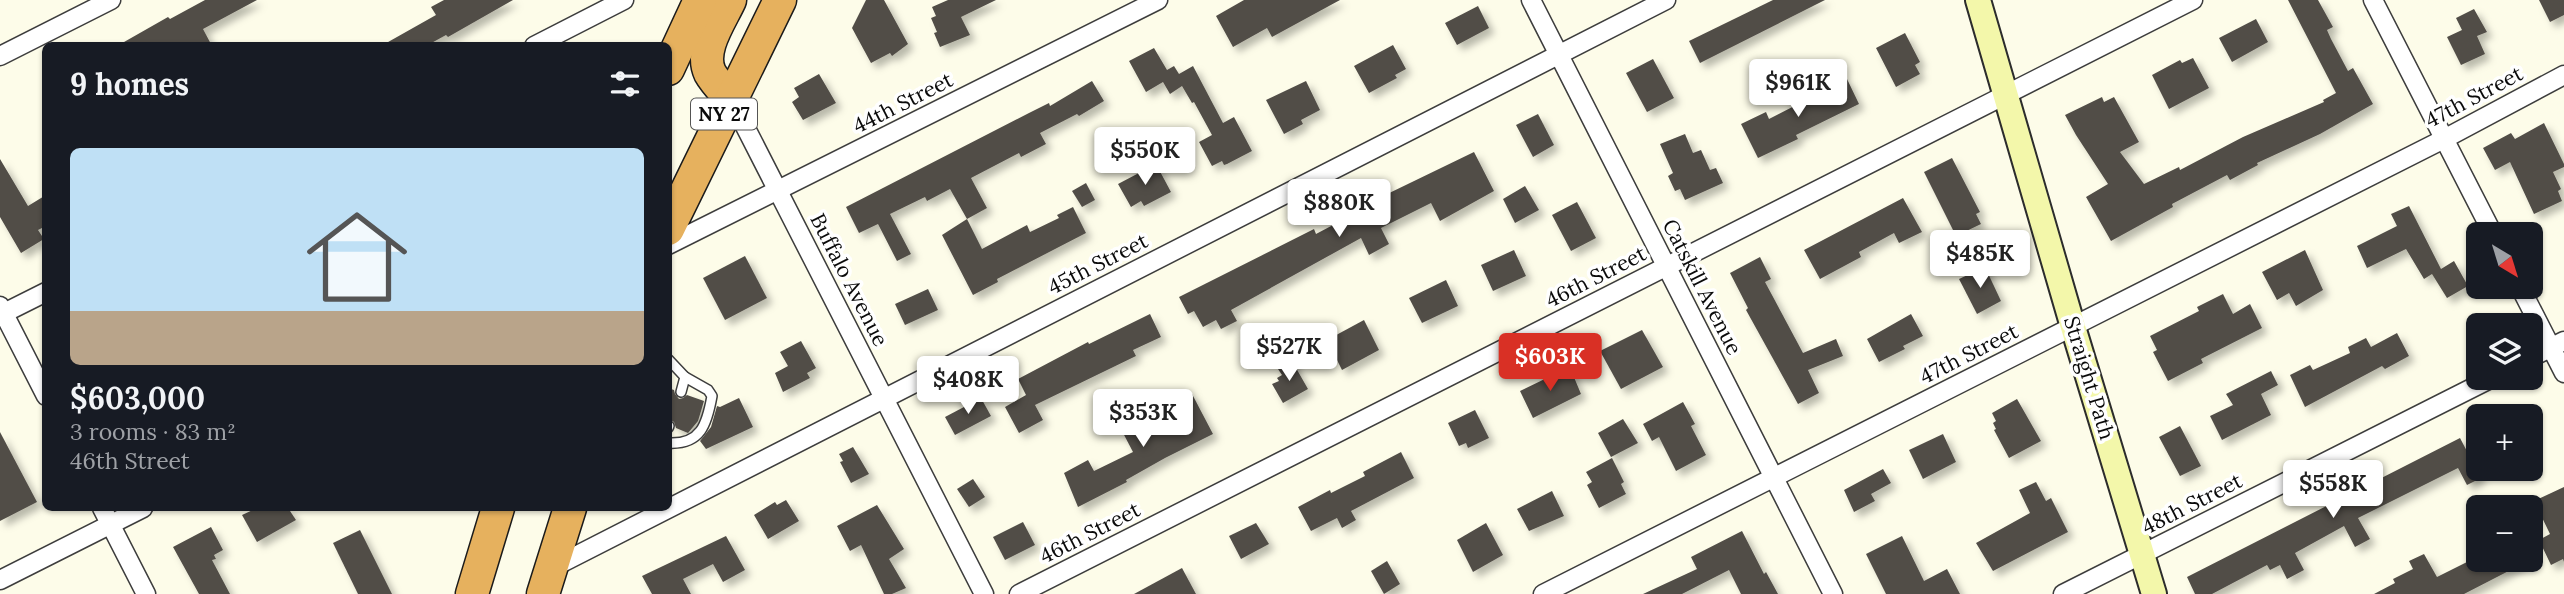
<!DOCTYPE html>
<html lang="en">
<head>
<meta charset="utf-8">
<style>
  :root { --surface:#171b24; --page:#242831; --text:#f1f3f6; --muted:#9ea1a6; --accent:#d93025 }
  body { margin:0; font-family:Lora,serif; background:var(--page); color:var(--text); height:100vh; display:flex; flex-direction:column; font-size:26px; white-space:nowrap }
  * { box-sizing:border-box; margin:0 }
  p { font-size:23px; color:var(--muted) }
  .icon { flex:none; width:38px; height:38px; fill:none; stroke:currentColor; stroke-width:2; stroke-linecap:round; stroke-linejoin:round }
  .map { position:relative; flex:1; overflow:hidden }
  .side { position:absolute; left:42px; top:42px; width:630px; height:469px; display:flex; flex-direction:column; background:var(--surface); border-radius:10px; box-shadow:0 2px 5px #0004 }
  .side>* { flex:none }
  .needle { width:46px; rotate:142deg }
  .tools { position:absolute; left:2466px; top:222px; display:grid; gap:14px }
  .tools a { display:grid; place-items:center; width:77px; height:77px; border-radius:10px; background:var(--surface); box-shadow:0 2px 5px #0004; font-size:35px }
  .price { position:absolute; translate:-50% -60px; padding:0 16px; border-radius:7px; background:#fff; color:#222; font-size:23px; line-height:46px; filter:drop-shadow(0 2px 4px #0008) }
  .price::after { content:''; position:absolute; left:50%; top:42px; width:21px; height:16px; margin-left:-10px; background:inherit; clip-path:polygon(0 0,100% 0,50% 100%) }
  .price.selected { background:var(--accent); color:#fff }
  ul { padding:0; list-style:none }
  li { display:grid; align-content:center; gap:14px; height:371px; padding:0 28px }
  li span { display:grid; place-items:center; height:217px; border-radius:10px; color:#555 }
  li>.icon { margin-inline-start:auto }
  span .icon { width:126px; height:126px; fill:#fffc; stroke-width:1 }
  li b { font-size:30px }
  h2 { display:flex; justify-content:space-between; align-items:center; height:84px; padding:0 28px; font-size:30px }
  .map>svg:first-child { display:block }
  .building { fill:#514d47; filter:url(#shadow) }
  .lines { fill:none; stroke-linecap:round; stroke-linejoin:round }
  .lane-casing { stroke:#3d3d3d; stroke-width:12 }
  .street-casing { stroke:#3d3d3d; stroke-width:21 }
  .secondary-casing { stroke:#2c2c2c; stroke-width:28 }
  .highway-casing { stroke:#1b1b1b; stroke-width:35 }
  .lane { stroke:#fff; stroke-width:9 }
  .street { stroke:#fff; stroke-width:18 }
  .secondary { stroke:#f3f7aa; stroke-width:24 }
  .highway { stroke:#e6b15e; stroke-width:32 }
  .labels { text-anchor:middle; stroke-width:7; stroke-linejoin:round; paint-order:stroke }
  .shield { fill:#fff; stroke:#545454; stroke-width:2 }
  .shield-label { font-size:19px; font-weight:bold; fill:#0a0a0a }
  .street-label { font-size:21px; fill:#0a0a0a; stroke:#fff }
</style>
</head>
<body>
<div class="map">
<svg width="2564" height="594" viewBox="0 0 2564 594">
  <defs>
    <filter id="shadow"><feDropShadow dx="5.5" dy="5.5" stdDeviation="3.5" flood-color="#0004"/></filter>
  </defs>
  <rect width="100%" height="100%" fill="#fdfce9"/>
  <g class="building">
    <polygon points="205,0 257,0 203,29 212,46 117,46 168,17 170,19"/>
    <polygon points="444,0 513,0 448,37 446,35 426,46 381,46 436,15 431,7"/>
    <polygon points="866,0 884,0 908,44 892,56 890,53 871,63 852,28"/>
    <polygon points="948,0 996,0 961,17 970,35 940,47 934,33 937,32 931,18 936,16 932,7"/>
    <polygon points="1244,0 1340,0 1272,37 1267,28 1233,47 1216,16"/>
    <polygon points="1773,0 1825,0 1700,63 1689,41"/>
    <polygon points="2288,0 2318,0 2333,27 2327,30 2331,39 2348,71 2353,68 2373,104 2320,134 2257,163 2258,165 2230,180 2227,175 2172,204 2173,207 2111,241 2086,197 2108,184 2076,135 2065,115 2102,97 2104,102 2114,97 2139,142 2120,152 2144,184 2179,167 2180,170 2243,137 2324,102 2323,100 2336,93"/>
    <polygon points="2539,0 2564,0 2564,15 2550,22"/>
    <polygon points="1478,6 1489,28 1457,45 1445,23"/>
    <polygon points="2474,9 2487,32 2477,36 2485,54 2461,65 2447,37 2462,30 2456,18"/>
    <polygon points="2256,19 2268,42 2232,62 2219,38"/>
    <polygon points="1905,33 1920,62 1915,65 1920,74 1896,87 1876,48"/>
    <polygon points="1393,45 1406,69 1395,75 1397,78 1369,93 1354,66"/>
    <polygon points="1154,48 1167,70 1174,66 1179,74 1193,66 1223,123 1234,117 1252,151 1227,164 1224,165 1222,161 1212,166 1199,142 1212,135 1194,102 1192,103 1182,86 1170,94 1163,82 1146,92 1129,61"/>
    <polygon points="2193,58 2209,88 2169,109 2152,75 2180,60 2182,63"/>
    <polygon points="1653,59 1674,98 1647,112 1626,73"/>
    <polygon points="819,74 836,103 803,120 792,102 799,97 794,88"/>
    <polygon points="1847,79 1859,104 1796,135 1798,139 1758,158 1741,124 1766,112 1769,119"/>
    <polygon points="1092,81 1104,101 1079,116 1077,114 1040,133 1046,144 1021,157 1019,153 971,178 987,208 967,219 950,189 927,201 925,197 890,214 911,254 897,261 878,224 859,233 846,207 1029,113 1049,103 1050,106"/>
    <polygon points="1306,81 1320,110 1301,120 1303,124 1284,134 1266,100"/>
    <polygon points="1538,114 1554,145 1533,157 1516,125"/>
    <polygon points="2544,123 2564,164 2564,167 2553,172 2561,189 2558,191 2562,201 2534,214 2510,162 2495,170 2483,148 2511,133 2515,139"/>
    <polygon points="1685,134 1693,153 1701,150 1710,170 1716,168 1723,183 1685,200 1680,189 1675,191 1668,176 1673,173 1660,144"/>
    <polygon points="1474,152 1494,191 1440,221 1431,203 1381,228 1389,244 1369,255 1361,238 1231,310 1237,321 1221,329 1216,320 1203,327 1194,311 1188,314 1179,297 1314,229 1316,234 1350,216 1348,213"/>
    <polygon points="1952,158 1980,212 1976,214 1981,224 1956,236 1924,172"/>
    <polygon points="0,159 28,206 46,195 46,226 38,230 44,239 21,253 0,217"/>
    <polygon points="1156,164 1171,192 1144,206 1141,201 1131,207 1118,184"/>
    <polygon points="1086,183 1095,200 1082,207 1072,191"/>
    <polygon points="1525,186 1539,210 1515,223 1503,199"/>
    <polygon points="1903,198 1922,232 1899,243 1894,233 1859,252 1861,257 1820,279 1804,250"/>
    <polygon points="1577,202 1596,238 1571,251 1552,215"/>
    <polygon points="2409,206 2441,269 2454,261 2468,286 2447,298 2432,274 2424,279 2406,249 2367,268 2357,246 2397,226 2391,214"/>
    <polygon points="1073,207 1086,233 997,279 998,282 973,295 942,235 967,219 982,249 1027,225 1030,232 1059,218 1057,215"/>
    <polygon points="1514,250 1526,276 1493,291 1481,265"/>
    <polygon points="2305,250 2323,290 2296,306 2289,293 2277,300 2262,272"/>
    <polygon points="745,256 767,298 725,320 703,278"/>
    <polygon points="1760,257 1771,279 1765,282 1803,353 1836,339 1843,356 1808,370 1819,393 1798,404 1746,310 1748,308 1730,273"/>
    <polygon points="1985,267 2001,301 1977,314 1959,279"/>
    <polygon points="1446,280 1458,306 1422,323 1409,298"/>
    <polygon points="928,289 938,310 905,325 895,304"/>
    <polygon points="2223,294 2233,314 2250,304 2262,328 2201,359 2203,363 2168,381 2153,352 2157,350 2150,336 2199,311 2197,307"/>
    <polygon points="1150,314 1161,337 1133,350 1136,356 1035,405 1043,420 1019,433 1005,407 1026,395 1018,379 1088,342 1089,344"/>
    <polygon points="1911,314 1923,336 1903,346 1905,349 1879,362 1867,339"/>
    <polygon points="1364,320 1379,350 1342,370 1327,340"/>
    <polygon points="1642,330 1663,367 1621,389 1600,351"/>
    <polygon points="2397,333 2409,356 2385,369 2382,366 2305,407 2290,375 2310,365 2313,370 2350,353 2348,347 2366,338 2371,347"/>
    <polygon points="801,341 816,368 807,373 810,378 783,392 775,373 788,366 780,352"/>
    <polygon points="1292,361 1308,389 1283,403 1272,384 1279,381 1277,378 1282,375 1278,369"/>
    <polygon points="1571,370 1581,394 1533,418 1520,391 1553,375 1555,379"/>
    <polygon points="2271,371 2278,385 2261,394 2271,415 2222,440 2210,416 2233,405 2226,394"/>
    <polygon points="668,388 674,390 675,394 679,399 683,398 687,395 704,401 698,421 688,433 676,428 674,422 668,419"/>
    <polygon points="1192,394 1213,434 1165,458 1126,480 1127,482 1078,507 1064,473 1088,460 1094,471 1133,452 1122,431"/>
    <polygon points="739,398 753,427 706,449 700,441 711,427 717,406 720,407"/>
    <polygon points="981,398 991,416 955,435 945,417"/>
    <polygon points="2017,399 2041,441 2009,458 1994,430 1996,429 1993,423 1996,421 1992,413"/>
    <polygon points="1683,402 1695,424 1691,426 1706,455 1676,471 1659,437 1652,441 1643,424"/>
    <polygon points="1475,410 1489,438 1468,448 1466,443 1459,446 1448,423"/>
    <polygon points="1623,419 1638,443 1611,457 1598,433"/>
    <polygon points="2180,426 2201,466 2180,476 2159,437"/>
    <polygon points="0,432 37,502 0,521"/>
    <polygon points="1943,434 1956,462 1923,479 1909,450"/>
    <polygon points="2460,438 2481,478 2467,485 2458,468 2358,518 2370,539 2355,547 2344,526 2295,553 2304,570 2287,579 2280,565 2270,570 2267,565 2212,594 2195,594 2187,577"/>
    <polygon points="853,447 869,474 851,483 840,462 843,461 839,454"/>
    <polygon points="1401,452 1414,478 1351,511 1356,520 1342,528 1337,518 1311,531 1298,507 1330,490 1331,493 1365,476 1363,472"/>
    <polygon points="1612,458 1624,482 1621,484 1626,494 1599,508 1587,485 1592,482 1586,472"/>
    <polygon points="1883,469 1891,483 1871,494 1875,501 1854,512 1844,490"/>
    <polygon points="973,479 985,497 969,507 957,489"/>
    <polygon points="2036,482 2046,501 2051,498 2068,532 1993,571 1976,543 2030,513 2019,490"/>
    <polygon points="2564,487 2564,562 2563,559 2551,565 2539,540 2550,534 2534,501"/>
    <polygon points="1552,491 1564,516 1529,531 1517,509"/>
    <polygon points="786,500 799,521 768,539 754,515 775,502 777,505"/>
    <polygon points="877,505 904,549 889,559 906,588 892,594 884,594 861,545 850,551 837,526"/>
    <polygon points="257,508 288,508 296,520 257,542 242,515"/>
    <polygon points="1023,522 1035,545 1005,560 993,537"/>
    <polygon points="1256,523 1269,544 1241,559 1229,536"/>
    <polygon points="1486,523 1503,555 1473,572 1457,540"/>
    <polygon points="211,527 223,550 214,555 216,559 212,560 230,594 199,594 173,547"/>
    <polygon points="360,530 392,594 358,594 333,543"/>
    <polygon points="1742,531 1764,574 1766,572 1778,594 1741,594 1729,570 1682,594 1643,594 1697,569 1691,557"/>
    <polygon points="726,536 745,570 723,582 713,564 683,579 691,594 652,594 642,576"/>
    <polygon points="1902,536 1924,581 1947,569 1960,594 1886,594 1866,554"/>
    <polygon points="2424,554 2437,577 2471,560 2530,560 2464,594 2374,594 2395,583 2393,579 2413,569 2409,561"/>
    <polygon points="1387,561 1400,584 1384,594 1371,571"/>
    <polygon points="1182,568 1196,594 1134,594"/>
  </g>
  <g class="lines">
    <defs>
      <g id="lane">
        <polyline points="668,359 685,377 681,392"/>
        <polyline points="668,428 669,426"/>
        <path d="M668 443C701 445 707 424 712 396L708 390 685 377"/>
      </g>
      <g id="street">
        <polyline points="1531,0 1833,594"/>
        <polyline points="2373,0 2493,234"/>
        <polyline points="534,46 624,0"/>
        <polyline points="0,56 111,0"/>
        <polyline points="731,99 984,594"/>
        <polyline points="668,245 1158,0"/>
        <polyline points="2520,287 2564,373"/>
        <polyline points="0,306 46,396"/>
        <polyline points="0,315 46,292"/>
        <polyline points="2530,358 2564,341"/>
        <polyline points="102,508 146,594"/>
        <polyline points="550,569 1666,0"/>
        <polyline points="0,580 143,508"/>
        <polyline points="1019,594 2193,0"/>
        <polyline points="1543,594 2444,139 2564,75"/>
        <polyline points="2063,594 2492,378"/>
      </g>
      <polyline id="secondary" points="1978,0 2073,327 2154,594"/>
      <g id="highway">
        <path d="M730 0C721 20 699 50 710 73 715 82 724 91 731 99"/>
        <polyline points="668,69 700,0"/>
        <polyline points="668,229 780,0"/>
        <polyline points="472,594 498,508"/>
        <polyline points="543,594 570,508"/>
      </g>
    </defs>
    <use href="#lane" class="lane-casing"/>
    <use href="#street" class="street-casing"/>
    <use href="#secondary" class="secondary-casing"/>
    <use href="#highway" class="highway-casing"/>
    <use href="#lane" class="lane"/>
    <use href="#street" class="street"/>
    <use href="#secondary" class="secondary"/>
    <use href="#highway" class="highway"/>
  </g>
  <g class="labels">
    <rect class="shield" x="691" y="98.5" width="66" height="31" rx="5"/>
    <g class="shield-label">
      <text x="724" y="121">NY 27</text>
    </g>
    <g class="street-label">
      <text transform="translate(2474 97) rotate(-28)" y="7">47th Street</text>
      <text transform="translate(903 103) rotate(-27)" y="7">44th Street</text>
      <text transform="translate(1098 264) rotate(-27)" y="7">45th Street</text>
      <text transform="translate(1596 277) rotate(-27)" y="7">46th Street</text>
      <text transform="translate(849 280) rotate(63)" y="7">Buffalo Avenue</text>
      <text transform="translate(1702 287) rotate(63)" y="7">Catskill Avenue</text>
      <text transform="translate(1969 354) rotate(-27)" y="7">47th Street</text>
      <text transform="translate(2089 378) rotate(73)" y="7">Straight Path</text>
      <text transform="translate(2192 504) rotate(-27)" y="7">48th Street</text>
      <text transform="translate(1090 533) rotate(-27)" y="7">46th Street</text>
    </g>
  </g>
</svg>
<div class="tools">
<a><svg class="needle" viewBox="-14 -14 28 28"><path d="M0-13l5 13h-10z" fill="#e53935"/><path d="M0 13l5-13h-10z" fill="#9ea1a6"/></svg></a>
<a><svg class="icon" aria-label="layers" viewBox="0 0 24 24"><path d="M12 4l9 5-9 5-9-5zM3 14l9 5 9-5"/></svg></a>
<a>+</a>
<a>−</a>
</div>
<b class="price" style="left:1798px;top:119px">$961K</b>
<b class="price" style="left:1145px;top:187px">$550K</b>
<b class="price" style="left:1339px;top:239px">$880K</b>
<b class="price" style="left:1980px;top:290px">$485K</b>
<b class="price" style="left:1289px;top:383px">$527K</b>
<b class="price selected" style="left:1550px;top:393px">$603K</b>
<b class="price" style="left:968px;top:416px">$408K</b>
<b class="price" style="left:1143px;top:449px">$353K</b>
<b class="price" style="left:2333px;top:520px">$558K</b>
<section class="side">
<h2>9 homes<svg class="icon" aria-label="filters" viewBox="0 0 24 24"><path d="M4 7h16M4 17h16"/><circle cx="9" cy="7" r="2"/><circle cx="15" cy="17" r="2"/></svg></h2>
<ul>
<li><span style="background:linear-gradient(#bfe0f5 75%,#b9a48a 0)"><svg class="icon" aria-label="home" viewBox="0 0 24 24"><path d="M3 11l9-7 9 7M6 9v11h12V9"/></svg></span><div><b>$603,000</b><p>3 rooms · 83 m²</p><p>46th Street</p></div></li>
</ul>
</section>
</div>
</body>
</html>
